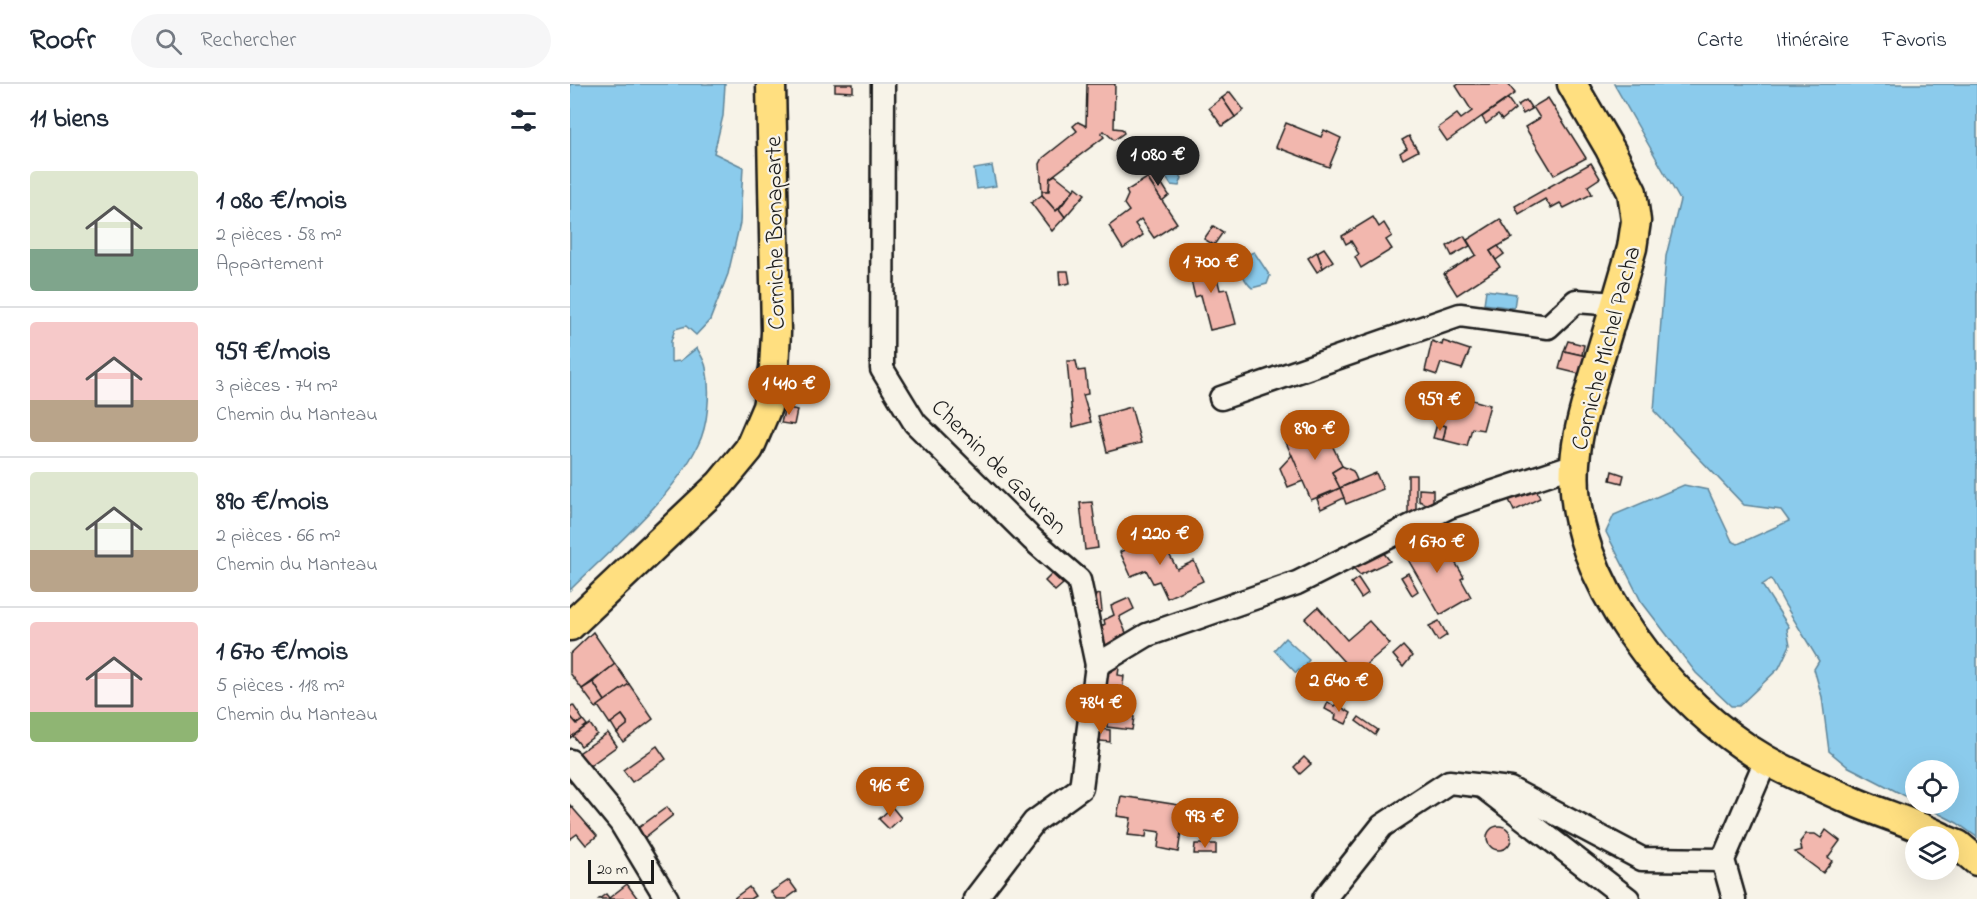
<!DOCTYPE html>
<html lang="fr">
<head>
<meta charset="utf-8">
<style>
  :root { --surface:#fff; --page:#f6f6f7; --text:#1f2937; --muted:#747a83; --line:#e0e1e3; --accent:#b45309 }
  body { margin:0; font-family:"Indie Flower",sans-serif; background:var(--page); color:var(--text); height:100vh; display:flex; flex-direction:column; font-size:22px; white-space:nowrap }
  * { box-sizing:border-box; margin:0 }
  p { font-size:20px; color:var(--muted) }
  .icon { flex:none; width:33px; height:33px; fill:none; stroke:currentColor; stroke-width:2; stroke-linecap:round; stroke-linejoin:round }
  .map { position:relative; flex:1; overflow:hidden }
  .panel { display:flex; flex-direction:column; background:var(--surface); width:570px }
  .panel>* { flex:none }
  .fabs { position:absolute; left:1335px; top:676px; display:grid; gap:12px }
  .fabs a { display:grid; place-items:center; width:54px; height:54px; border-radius:50%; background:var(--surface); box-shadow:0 6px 24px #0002; font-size:30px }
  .scale { position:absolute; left:18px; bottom:15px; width:66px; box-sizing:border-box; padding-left:6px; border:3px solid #1c1c1c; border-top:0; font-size:16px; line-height:21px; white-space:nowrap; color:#1c1c1c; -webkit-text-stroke:4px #f7f3e8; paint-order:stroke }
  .price { position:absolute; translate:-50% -51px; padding:0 14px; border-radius:21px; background:var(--accent); color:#fff; font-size:20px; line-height:39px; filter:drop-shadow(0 2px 3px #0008) }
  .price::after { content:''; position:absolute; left:50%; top:36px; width:18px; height:14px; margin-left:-9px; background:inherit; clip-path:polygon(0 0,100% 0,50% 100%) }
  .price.selected { background:#222; color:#fff }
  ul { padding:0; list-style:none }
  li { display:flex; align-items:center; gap:18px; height:150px; padding:0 30px }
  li+li { border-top:2px solid var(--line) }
  li span { display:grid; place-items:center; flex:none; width:168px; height:120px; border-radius:6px; color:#555 }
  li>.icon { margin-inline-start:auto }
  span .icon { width:72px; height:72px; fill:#fffc; stroke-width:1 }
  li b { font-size:26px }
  h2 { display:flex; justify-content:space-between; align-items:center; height:72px; padding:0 30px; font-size:26px }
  header { display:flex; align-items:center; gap:36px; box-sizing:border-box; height:84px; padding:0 30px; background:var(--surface); border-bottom:2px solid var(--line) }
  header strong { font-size:28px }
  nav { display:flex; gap:33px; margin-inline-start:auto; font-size:21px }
  .search { width:420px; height:54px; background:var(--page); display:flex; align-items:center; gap:15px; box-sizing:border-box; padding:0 21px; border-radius:33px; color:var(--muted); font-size:22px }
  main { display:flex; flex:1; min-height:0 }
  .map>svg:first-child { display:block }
  .water { fill:#8bcbec; stroke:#5f8599; stroke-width:1.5 }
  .building { fill:#f2b7ae; stroke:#1c1c1c; stroke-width:1.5 }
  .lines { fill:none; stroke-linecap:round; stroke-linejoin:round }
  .minor-casing { stroke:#1c1c1c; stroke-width:27 }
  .major-casing { stroke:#1c1c1c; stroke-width:33 }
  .minor { stroke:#f7f3e8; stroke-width:22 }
  .major { stroke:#ffdf80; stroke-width:28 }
  .labels { text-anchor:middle; stroke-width:4.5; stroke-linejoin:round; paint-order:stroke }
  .street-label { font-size:24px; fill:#1c1c1c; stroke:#f7f3e8 }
</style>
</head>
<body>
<header>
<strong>Roofr</strong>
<div class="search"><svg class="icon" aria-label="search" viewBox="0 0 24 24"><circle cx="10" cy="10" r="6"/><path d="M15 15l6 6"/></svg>Rechercher</div>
<nav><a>Carte</a><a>Itinéraire</a><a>Favoris</a></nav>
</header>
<main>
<section class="panel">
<h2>11 biens<svg class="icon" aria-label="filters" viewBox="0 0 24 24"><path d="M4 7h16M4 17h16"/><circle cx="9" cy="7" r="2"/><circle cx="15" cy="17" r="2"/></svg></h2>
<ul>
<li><span style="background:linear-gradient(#dfe7d0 65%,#7fa58c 0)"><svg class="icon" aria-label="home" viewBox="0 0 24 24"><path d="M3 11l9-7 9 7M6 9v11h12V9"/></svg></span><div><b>1 080 €/mois</b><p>2 pièces · 58 m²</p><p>Appartement</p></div></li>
<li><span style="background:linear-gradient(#f6c9c9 65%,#b9a48a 0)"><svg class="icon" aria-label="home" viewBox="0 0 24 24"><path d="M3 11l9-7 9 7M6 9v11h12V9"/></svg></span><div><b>959 €/mois</b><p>3 pièces · 74 m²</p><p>Chemin du Manteau</p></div></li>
<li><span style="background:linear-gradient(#dfe7d0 65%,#b9a48a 0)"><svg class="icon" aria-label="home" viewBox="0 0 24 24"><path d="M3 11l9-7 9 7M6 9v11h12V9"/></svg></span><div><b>890 €/mois</b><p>2 pièces · 66 m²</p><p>Chemin du Manteau</p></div></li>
<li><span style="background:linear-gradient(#f6c9c9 75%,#8fb573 0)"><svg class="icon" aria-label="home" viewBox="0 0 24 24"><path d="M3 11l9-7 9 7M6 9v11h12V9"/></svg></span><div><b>1 670 €/mois</b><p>5 pièces · 118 m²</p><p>Chemin du Manteau</p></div></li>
</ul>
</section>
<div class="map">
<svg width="1407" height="815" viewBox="0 0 1407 815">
  <rect width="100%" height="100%" fill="#f7f3e8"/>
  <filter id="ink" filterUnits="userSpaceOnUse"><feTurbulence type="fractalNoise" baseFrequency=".0167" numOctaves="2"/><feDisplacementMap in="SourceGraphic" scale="12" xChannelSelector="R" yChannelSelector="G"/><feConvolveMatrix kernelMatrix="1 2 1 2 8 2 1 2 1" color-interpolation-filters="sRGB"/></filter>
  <g filter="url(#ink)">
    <g class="water">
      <path d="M0 0H155L153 32 144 69 173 83 170 139 158 190 140 236 126 251 116 242 105 245 101 257V278L110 277 127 264C130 270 135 277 136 284 141 306 138 342 128 361 101 416 43 463 0 506Z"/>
      <polygon points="1044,0 1407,0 1407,753 1387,739 1350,720 1378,720 1378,687 1346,687 1345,717 1277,682 1259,667 1252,613 1244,585 1249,577 1215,521 1201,495 1192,501 1219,543 1217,545 1220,561 1209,584 1169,622 1161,622 1126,589 1071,517 1036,448 1044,431 1114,401 1138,406 1162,457 1168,460 1219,437 1211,426 1174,421 1084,327 1096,172 1110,116"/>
      <polygon points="594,65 612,94 609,102 601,101 583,73"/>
      <polygon points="422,82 426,102 407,105 404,85"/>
      <path d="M684 168 700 192 697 200 682 204C673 196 670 184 671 173Z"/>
      <polygon points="916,206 946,210 944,224 914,220"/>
      <polygon points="715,554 739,576 736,580 739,584 733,590 729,586 726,589 704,566"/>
    </g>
    <g class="building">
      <polygon points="265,0 283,0 283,8 265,7"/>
      <polygon points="517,0 545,0 544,44 552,45 554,49 544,56 534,47 531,49 534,53 480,94 479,107 472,107 470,80 473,74 507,47 503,42 508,38 516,42"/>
      <polygon points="889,0 938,0 945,9 877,57 868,44 887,30 891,35 902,27 886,2"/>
      <polygon points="660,8 674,26 665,33 652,14"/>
      <polygon points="652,14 665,33 652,42 639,24"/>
      <polygon points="978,14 1016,74 984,91 955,43 970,34 963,23"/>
      <polygon points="938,15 945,25 932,36 928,31 916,40 912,33"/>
      <polygon points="956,16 962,25 953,30 948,21"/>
      <polygon points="716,39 751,53 754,46 771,54 759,83 706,63"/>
      <polygon points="839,52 848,67 833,75 830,69 837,64 832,56"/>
      <polygon points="1021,79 1030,94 1018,102 1022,110 994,124 990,119 981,124 975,115 949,130 945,122"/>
      <polygon points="585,89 599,111 592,117 577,94"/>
      <polygon points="485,91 504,106 486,127 472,111 472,107 479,107 480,94"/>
      <polygon points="577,94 607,139 584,154 571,135 565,140 573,151 553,165 539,142 559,127 554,120 558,111 556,107"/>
      <polygon points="506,103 515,110 495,133 489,125"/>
      <polygon points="472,111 486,127 489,125 495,133 482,147 461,119"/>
      <polygon points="803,133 809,143 814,139 822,152 816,156 822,165 791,184 785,173 789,170 781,157 776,160 772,152"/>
      <polygon points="930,135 942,154 920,167 930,183 887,211 874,190 906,171 897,156"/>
      <polygon points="643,142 653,148 644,161 634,155"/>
      <polygon points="894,152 900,162 882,172 877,162"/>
      <polygon points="928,162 934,170 926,176 920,167"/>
      <polygon points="754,164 763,177 753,184 747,168"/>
      <polygon points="747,168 753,184 747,188 738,174"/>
      <polygon points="642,173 650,206 657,205 666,240 640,246 631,211 625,213 617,180"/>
      <polygon points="489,187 498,187 500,199 490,201"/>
      <polygon points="862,257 872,261 873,257 900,266 892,285 871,279 867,291 855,287"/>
      <polygon points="998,257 1014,261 1012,271 994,267"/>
      <polygon points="994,267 1016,272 1010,290 989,285"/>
      <polygon points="497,277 506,277 508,287 515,286 518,310 513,311 521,338 503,343"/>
      <polygon points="874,308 920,321 913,346 902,344 897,362 873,356 876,342 867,340"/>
      <polygon points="215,323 227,326 224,341 211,339"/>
      <polygon points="561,323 571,359 537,368 528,332"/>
      <polygon points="752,340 772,382 762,388 770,404 741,416 715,356"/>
      <polygon points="867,340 876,342 873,356 863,354"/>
      <polygon points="722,371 733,397 718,403 710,384"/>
      <polygon points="772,382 783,387 787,396 770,404 762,388"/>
      <polygon points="1042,387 1054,391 1052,399 1040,396"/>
      <polygon points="806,389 813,405 776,420 770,404"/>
      <rect x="838" y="391" width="8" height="39"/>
      <polygon points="964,400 970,414 944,427 936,409"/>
      <polygon points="770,404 774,414 751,425 747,415"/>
      <polygon points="849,405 863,406 863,418 856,420 849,417"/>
      <polygon points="522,418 528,464 515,466 510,419"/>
      <polygon points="588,449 607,485 624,477 633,497 597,514 589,497 583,499 576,486 561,492 550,468"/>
      <polygon points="854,451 860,462 872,456 894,493 891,495 901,513 870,531 832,465"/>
      <polygon points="809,463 820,477 790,491 777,477"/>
      <polygon points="838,489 848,507 842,511 831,493"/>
      <polygon points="482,490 493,500 485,507 475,497"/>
      <polygon points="788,494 798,509 791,514 781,499"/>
      <polygon points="530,510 532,527 524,531 522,512"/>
      <polygon points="559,514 564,525 549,533 558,553 534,567 526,545 535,540 534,536 544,531 541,522"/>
      <polygon points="748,523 777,556 799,537 820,560 785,590 735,535"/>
      <polygon points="869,537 877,551 868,557 859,542"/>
      <polygon points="23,548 45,580 12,605 0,589 0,570"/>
      <polygon points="833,562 842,572 833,583 823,571"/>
      <polygon points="45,580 59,600 35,617 23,598"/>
      <polygon points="535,584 549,584 548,591 554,592 552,609 563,610 560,631 564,633 562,646 537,643 537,637 523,635"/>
      <polygon points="23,598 35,617 26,624 12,605"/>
      <polygon points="59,600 83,635 53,658 47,649 57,641 57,638 52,631 40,640 28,622"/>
      <polygon points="758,618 764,622 766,620 781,629 776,640 765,635 766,631 755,625"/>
      <polygon points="3,621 13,636 7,640 0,632 0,623"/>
      <polygon points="52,631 57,638 57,641 47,649 41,639"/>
      <polygon points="0,632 7,640 13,636 17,641 0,654"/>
      <polygon points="789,633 808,646 805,651 786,637"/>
      <polygon points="20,640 27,650 11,662 3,652"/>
      <polygon points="522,644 540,646 540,658 521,656"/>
      <polygon points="38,649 47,662 14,686 3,673"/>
      <polygon points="87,662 96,675 62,698 53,686"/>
      <polygon points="734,673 741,680 730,690 724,683"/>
      <polygon points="551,712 615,722 608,768 588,764 590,748 577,746 576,753 558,751 561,734 547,732"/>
      <polygon points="0,721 27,752 16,761 7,750 0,755"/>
      <polygon points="97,723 103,731 74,754 67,745"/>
      <polygon points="322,723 331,734 319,745 309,735"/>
      <circle cx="929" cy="754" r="12"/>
      <polygon points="1256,746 1270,757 1258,773 1262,777 1253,789 1225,768 1232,766 1230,758 1236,750 1245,750 1251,754"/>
      <polygon points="625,760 646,760 646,770 624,770"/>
      <polygon points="219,796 227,807 216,815 206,815 201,808"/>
      <polygon points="57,800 68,815 29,815 36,810 39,814"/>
      <polygon points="179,803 185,812 180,815 163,815"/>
    </g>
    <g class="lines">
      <defs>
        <g id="minor">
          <polyline points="313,0 312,285 345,339 462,455 509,496 527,581"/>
          <polyline points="651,314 890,231 978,243 1006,217 1046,220"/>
          <polyline points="0,677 51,739 97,815"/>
          <polyline points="912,702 1058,815"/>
          <polyline points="405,815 464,738 511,704 527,581 577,551 727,499 879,423 1005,381"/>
          <polyline points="754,815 812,742 879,698 940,705 1072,775 1153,776"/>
          <polyline points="1164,815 1153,776 1196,676"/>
        </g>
        <g id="major">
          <path d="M1002 0 1040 65 1062 108 1066 137 1062 164C1051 203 1039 243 1027 282 1018 314 1007 346 1005 379 996 493 1103 623 1196 676 1225 692 1257 706 1287 719 1315 731 1344 739 1371 753"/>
          <polyline points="0,542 150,400 179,365 197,323 204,284 206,248 201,0"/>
          <polyline points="1378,757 1388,761 1407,777"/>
        </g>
      </defs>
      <use href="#minor" class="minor-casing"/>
      <use href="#major" class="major-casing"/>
      <use href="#minor" class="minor"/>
      <use href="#major" class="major"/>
    </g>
  </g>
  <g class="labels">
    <g class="street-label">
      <text transform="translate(204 149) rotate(-91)" y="8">Corniche Bonaparte</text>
      <text transform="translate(1035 264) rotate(-75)" y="8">Corniche Michel Pacha</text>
      <text transform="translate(430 382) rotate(45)" y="8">Chemin de Gauran</text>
    </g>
  </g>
</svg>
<div class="fabs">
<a><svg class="icon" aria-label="locate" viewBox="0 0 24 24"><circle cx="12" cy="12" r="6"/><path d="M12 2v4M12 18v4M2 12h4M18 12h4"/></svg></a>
<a><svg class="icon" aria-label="layers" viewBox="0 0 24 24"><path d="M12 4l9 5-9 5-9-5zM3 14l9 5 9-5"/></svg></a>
</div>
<div class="scale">20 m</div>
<b class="price selected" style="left:588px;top:103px">1 080 €</b>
<b class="price" style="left:641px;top:210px">1 700 €</b>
<b class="price" style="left:219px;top:332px">1 410 €</b>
<b class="price" style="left:870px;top:348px">959 €</b>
<b class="price" style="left:745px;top:377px">890 €</b>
<b class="price" style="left:590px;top:482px">1 220 €</b>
<b class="price" style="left:867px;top:490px">1 670 €</b>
<b class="price" style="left:769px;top:629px">2 640 €</b>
<b class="price" style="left:531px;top:651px">784 €</b>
<b class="price" style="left:320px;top:734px">916 €</b>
<b class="price" style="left:635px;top:765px">993 €</b>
</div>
</main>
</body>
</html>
